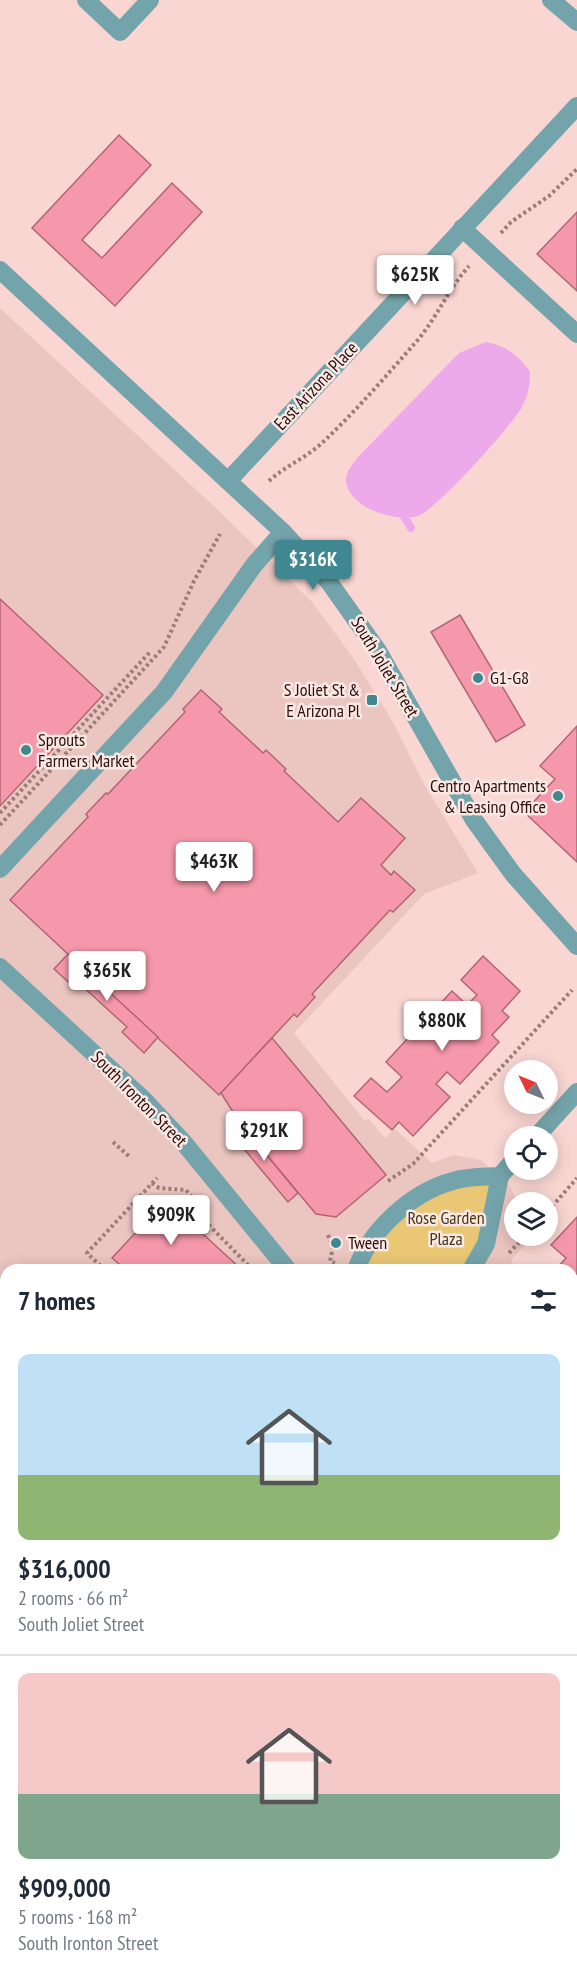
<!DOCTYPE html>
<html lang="en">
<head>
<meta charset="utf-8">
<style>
  :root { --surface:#fff; --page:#f6f6f7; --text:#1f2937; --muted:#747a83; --line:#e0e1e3; --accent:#408791 }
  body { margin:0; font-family:"PT Sans Narrow",sans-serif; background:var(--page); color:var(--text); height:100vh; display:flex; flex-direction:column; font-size:22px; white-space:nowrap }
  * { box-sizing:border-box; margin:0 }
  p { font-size:20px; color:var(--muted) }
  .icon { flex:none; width:33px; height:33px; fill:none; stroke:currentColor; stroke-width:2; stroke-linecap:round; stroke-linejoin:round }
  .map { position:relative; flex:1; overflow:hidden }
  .drawer { position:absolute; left:0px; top:1264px; width:578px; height:722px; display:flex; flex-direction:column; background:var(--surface); border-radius:18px 18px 0 0; box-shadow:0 3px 15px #0003 }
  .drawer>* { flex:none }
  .needle { width:39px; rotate:313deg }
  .fabs { position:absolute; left:504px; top:1060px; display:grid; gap:12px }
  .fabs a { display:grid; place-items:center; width:54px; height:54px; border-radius:50%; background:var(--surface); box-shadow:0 3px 15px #0003; font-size:30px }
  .price { position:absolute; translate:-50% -51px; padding:0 14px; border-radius:6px; background:#fff; color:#222; font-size:20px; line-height:39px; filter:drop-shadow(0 2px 3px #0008) }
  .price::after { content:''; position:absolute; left:50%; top:36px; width:18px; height:14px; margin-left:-9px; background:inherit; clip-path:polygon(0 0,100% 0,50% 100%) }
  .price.active { background:var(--accent); color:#fff }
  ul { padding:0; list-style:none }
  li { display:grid; align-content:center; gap:12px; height:318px; padding:0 18px }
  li+li { border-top:2px solid var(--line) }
  li span { display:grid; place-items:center; height:186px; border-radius:12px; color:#555 }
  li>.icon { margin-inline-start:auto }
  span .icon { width:108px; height:108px; fill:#fffc; stroke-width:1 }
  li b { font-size:26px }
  h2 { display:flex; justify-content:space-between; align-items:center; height:72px; padding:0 18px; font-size:26px }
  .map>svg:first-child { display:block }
  .built { fill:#ebc5c0 }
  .green { fill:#eac775 }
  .water { fill:#edaaeb }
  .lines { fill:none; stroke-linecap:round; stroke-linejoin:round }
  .stream { stroke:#edaaeb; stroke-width:8 }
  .building { fill:#f698ab; stroke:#b16575; stroke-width:1.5 }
  .path { stroke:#9d7d79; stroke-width:4; stroke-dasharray:3 3; stroke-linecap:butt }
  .minor { stroke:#74a4ab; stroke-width:18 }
  .poi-dot { fill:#408791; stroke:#fae8e5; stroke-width:2 }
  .labels { text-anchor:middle; stroke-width:5; stroke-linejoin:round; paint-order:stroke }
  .street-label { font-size:18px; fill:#2d0f0c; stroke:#fae8e5 }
  .poi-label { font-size:18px; fill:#2d0f0c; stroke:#fae8e5; text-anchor:start }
  .park-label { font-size:18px; fill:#483913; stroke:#fae8e5 }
</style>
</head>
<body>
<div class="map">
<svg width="577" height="1985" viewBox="0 0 577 1985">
  <rect width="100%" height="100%" fill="#f9d6d1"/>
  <polygon class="built" points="0,308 219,511 312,602 354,659 394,724 424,784 478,873 424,894 294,1033 365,1121 368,1118 385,1138 395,1129 432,1163 453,1155 481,1160 510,1186 516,1199 510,1227 514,1236 519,1236 527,1243 512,1259 511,1266 518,1270 6,1270 6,1980 572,1980 572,1357 577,1351 577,1985 0,1985"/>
  <polygon class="green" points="500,1176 471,1270 356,1270 414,1200"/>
  <path class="water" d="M486 342C507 346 518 355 530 372 530 385 528 396 522 407 512 426 435 511 418 516 397 523 349 508 346 482 345 473 352 465 357 458L459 353Z"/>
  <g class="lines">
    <polyline class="stream" points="400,510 411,528"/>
  </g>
  <g class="building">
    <polygon points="119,135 151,165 82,240 102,258 172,183 202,212 115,306 32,228"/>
    <polygon points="577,212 577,291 537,254"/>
    <polygon points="0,599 103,695 0,806"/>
    <polygon points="460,615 525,725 496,742 431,632"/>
    <polygon points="201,690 222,709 219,712 263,753 266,750 286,769 284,771 338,822 361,798 405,838 381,865 391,875 394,871 415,890 393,912 390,910 312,994 315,997 297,1017 294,1014 219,1095 10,900 88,817 86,814 106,793 108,794 185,712 183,709"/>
    <polygon points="577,726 577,862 524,812 555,779 540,766"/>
    <polygon points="68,954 158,1037 144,1053 122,1032 127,1027 80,984 76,989 54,969"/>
    <polygon points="483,956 520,991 502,1011 509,1017 492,1035 499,1042 460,1084 447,1072 436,1084 450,1097 413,1136 399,1122 392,1130 354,1096 371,1078 387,1092 402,1077 386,1062 421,1024 437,1039 452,1023 436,1008 452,991 467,1005 477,995 461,980"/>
    <polygon points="272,1038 386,1175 336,1217 316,1214 240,1123 221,1093"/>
    <polygon points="240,1123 298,1193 288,1202 230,1132"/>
    <polygon points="166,1200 242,1270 126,1270 112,1258"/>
    <polygon points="577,1217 577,1282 572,1277 572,1270 564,1270 559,1266 566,1258 551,1245"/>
    <polygon points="577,1397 577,1495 572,1501 572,1404"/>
    <polygon points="577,1495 577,1545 572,1540 572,1501"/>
    <polygon points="6,1501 6,1588 0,1582 0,1507"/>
    <polygon points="6,1792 6,1886 0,1881 0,1799"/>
  </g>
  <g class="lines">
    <g class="path">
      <polyline points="501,233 511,222 549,196 577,169"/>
      <path d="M269 481C285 466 306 458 322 443 355 412 386 376 416 342 437 318 448 289 469 266"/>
      <polyline points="0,813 150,652"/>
      <polyline points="0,825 164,647 194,581 220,534"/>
      <polyline points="113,1142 131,1158"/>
      <polyline points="388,1181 413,1164 572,990"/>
      <polyline points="152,1183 159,1188 186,1190 191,1196 196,1212 253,1270"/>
      <polyline points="548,1211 577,1178"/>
      <polyline points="328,1235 333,1247 330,1261 335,1263"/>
      <polyline points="509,1253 525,1236"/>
      <polyline points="105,1270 87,1253 157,1178"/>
      <polyline points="0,1502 6,1495"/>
      <polyline points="572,1549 577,1554"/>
      <polyline points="0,1586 6,1591"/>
      <polyline points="572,1920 577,1917"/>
      <polyline points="334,1980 340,1985"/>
      <polyline points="523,1985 527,1980"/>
    </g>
    <g class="minor">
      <polyline points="86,0 120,32 150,0"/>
      <polyline points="551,0 577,22"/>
      <polyline points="462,228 577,334"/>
      <polyline points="0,270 283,532 329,582 378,651 474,820 513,874 577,946"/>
      <polyline points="228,481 577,106"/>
      <polyline points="0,869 164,692 254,565 283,532"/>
      <polyline points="0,967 142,1098 184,1143 288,1270"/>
      <polyline points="536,1137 577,1092"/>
      <path d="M356 1270C370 1230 412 1192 453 1181 468 1176 484 1177 500 1176"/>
      <polyline points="471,1270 486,1244 500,1176 514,1160"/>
      <polyline points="572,1610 577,1617"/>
      <polyline points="0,1621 6,1627"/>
      <polyline points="0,1713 6,1706"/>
      <polyline points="385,1980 391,1985"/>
    </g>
  </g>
  <g class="poi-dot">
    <circle cx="478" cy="678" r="6"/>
    <rect x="366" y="694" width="12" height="12" rx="3"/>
    <circle cx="26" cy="750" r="6"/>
    <circle cx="558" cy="796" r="6"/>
    <circle cx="336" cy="1243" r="6"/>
  </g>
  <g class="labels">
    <g class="street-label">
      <text transform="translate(316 386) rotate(-47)" y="6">East Arizona Place</text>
      <text transform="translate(385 667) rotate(59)" y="6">South Joliet Street</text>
      <text transform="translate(139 1099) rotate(45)" y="6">South Ironton Street</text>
    </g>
    <g class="poi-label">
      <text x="490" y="684">G1-G8</text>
      <text x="360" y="696" text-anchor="end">S Joliet St &amp;<tspan x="360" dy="21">E Arizona Pl</tspan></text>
      <text x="38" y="746">Sprouts<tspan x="38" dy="21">Farmers Market</tspan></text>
      <text x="546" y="792" text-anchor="end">Centro Apartments<tspan x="546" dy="21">&amp; Leasing Office</tspan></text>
      <text x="348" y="1249">Tween</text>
    </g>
    <g class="park-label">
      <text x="446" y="1224">Rose Garden<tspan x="446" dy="21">Plaza</tspan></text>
    </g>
  </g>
</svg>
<div class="fabs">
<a><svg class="needle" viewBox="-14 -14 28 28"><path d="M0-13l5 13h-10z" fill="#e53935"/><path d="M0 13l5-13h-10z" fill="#747a83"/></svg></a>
<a><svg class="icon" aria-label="locate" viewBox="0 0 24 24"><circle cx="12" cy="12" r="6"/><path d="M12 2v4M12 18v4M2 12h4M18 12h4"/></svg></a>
<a><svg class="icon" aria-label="layers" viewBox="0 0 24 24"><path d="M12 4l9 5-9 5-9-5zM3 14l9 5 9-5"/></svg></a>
</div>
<b class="price" style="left:415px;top:306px">$625K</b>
<b class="price active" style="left:313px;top:591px">$316K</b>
<b class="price" style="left:214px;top:893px">$463K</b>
<b class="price" style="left:107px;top:1002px">$365K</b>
<b class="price" style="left:442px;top:1052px">$880K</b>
<b class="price" style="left:264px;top:1162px">$291K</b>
<b class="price" style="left:171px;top:1246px">$909K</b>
<section class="drawer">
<h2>7 homes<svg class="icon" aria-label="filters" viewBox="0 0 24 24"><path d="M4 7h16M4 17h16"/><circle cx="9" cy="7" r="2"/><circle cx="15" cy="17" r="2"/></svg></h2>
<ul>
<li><span style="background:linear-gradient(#bfe0f5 65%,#8fb573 0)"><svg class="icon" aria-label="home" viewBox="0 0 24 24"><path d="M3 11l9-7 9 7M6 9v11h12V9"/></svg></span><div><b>$316,000</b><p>2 rooms · 66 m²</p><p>South Joliet Street</p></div></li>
<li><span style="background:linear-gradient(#f6c9c9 65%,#7fa58c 0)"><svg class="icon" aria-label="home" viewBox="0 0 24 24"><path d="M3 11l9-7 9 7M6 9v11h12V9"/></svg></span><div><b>$909,000</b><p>5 rooms · 168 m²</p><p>South Ironton Street</p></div></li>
</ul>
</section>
</div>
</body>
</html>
